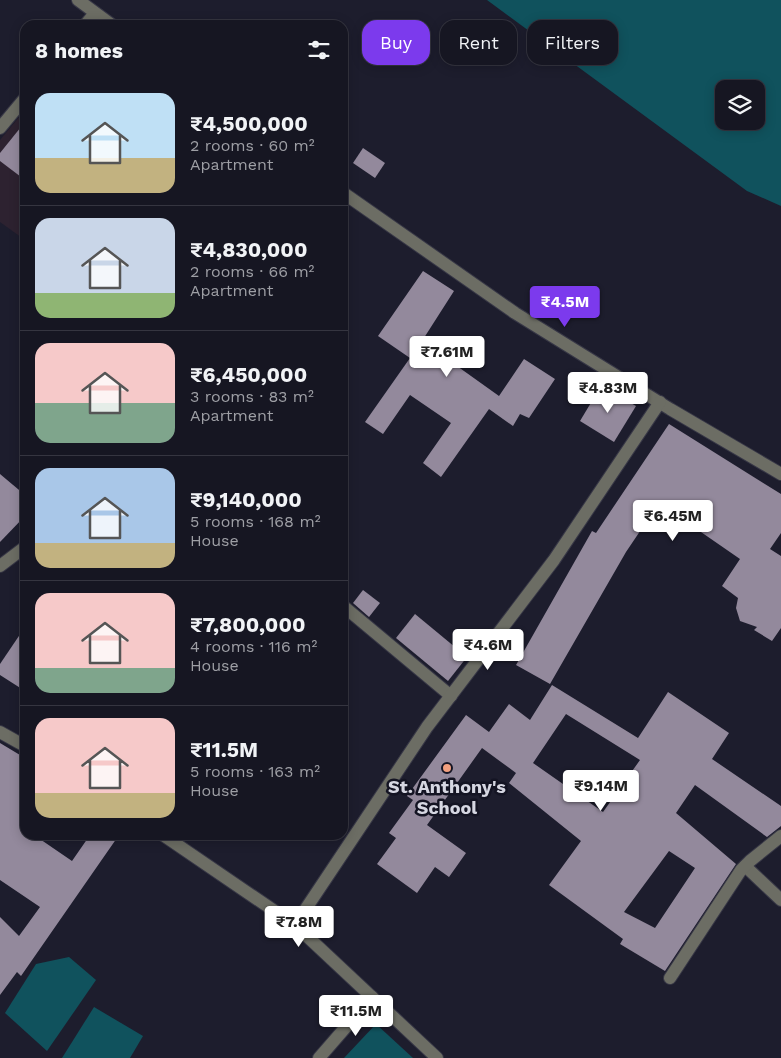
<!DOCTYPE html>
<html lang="en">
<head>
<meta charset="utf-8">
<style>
  :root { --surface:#161622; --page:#1f1f2a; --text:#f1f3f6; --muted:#9e9fa5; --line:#353540; --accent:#7c3aed }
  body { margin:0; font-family:"Work Sans",sans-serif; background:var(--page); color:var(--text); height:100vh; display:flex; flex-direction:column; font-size:19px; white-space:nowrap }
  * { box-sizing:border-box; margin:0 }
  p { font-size:16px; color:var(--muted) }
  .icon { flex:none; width:28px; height:28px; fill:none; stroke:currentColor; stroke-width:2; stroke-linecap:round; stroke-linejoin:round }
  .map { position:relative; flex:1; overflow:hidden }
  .sheet { position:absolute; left:20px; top:20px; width:328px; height:820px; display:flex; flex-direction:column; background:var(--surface); border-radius:15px; box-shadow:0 2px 12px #0003,0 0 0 1px var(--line) }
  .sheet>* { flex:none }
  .guide { position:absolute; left:362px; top:20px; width:342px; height:45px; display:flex; gap:10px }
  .buttons { position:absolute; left:715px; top:80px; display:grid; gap:10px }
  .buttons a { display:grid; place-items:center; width:50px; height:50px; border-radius:10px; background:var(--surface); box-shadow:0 2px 12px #0003,0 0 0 1px var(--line); font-size:25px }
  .price { position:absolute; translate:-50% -42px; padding:0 11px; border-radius:5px; background:#fff; color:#222; font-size:16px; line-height:32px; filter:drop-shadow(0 1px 2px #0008) }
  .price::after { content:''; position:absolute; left:50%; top:30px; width:15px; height:11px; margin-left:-8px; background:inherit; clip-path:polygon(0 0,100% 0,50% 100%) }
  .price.selected { background:var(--accent); color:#fff }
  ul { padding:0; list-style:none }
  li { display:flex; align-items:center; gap:15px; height:125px; padding:0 15px }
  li+li { border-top:1px solid var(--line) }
  li span { display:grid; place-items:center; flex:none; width:140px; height:100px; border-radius:15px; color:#555 }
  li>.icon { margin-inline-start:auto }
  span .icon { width:60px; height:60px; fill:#fffc; stroke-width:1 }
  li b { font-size:21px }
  h2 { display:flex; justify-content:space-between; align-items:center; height:60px; padding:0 15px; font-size:21px }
  .chip { padding:0 18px; border-radius:15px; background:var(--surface); box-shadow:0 2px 12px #0003,0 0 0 1px var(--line); font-size:18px; line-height:45px }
  .chip.selected { background:var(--accent); color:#fff }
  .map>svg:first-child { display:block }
  .education { fill:#2d2230 }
  .water { fill:#10525d; fill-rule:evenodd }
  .building { fill:#93899c; fill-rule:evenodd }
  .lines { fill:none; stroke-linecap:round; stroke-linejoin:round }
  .minor-casing { stroke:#373746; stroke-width:14 }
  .minor { stroke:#6c6d64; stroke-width:12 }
  .poi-dot { fill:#f2a07f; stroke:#141423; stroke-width:2 }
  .labels { text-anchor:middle; stroke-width:5; stroke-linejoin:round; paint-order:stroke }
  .poi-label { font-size:18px; font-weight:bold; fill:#d6d7e2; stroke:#141423 }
</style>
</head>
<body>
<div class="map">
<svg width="781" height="1058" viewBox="0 0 781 1058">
  <rect width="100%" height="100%" fill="#1d1d2d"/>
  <polygon class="education" points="25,110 25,240 0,222 0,140"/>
  <g class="water">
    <path d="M487 0H781V206L747 191ZM724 89H756V121H724Z"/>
    <polygon points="69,957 96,980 47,1051 5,1013 36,964"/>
    <polygon points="94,1007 143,1036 130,1058 62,1058"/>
    <polygon points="376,1024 413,1058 344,1058"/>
  </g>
  <g class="building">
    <polygon points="25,122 25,180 0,161 0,153"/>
    <polygon points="363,148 385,163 375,178 353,163"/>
    <polygon points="423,271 454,291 422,341 499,396 524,359 555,379 529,418 520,414 513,426 489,409 441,477 423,463 451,423 410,395 383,434 365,422 410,358 378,336"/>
    <polygon points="601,386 636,406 614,442 580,421"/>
    <polygon points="669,424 781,494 781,533 770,549 781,556 781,628 772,641 754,630 757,627 740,621 736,608 738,598 722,586 740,559 659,503 626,552 550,684 516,665 592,531 596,533"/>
    <polygon points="0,474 25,495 25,516 0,542"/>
    <polygon points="363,590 380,603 369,617 353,603"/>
    <polygon points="415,614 467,657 448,681 396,638"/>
    <polygon points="25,627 25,691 0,675 0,664"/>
    <path d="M552 685 638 738 668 692 729 733 712 759 781 806V826L767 837 695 785 676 813 736 864 665 971 620 944 623 939 549 885 581 841 509 783 516 773 482 748 427 825 466 853 449 877 435 867 417 893 377 864 396 838 389 833 413 800 407 796 466 715 489 732 509 704 530 720ZM566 714 640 760 603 812 533 763ZM669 851 695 868 655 928 624 912Z"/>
    <polygon points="0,743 25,758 25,835 34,835 72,861 90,835 119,835 21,976 17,972 0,995 0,917 19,936 40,907 0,880"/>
  </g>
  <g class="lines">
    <defs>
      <g id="minor">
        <polyline points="78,0 112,25"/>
        <polyline points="85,25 95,13"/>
        <polyline points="0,128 25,98"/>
        <polyline points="342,192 515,313 670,409 781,474"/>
        <polyline points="0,566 25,547"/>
        <polyline points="342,605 451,696"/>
        <polyline points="0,732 25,746"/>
        <polyline points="163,835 295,925 437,1058"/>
        <polyline points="745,866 781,900"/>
        <polyline points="295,925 427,727 554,560 660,402"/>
        <polyline points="670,978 741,870 750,861 781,836"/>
        <polyline points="319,1058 372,997"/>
      </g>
    </defs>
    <use href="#minor" class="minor-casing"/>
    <use href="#minor" class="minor"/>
  </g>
  <circle class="poi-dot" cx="447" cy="768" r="5"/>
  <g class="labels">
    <g class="poi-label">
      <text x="447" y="793">St. Anthony's<tspan x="447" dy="21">School</tspan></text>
    </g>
  </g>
</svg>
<div class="buttons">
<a><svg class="icon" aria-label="layers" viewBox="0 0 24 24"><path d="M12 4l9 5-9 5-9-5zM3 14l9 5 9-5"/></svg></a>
</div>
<b class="price selected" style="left:565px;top:328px">₹4.5M</b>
<b class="price" style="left:447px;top:378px">₹7.61M</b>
<b class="price" style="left:608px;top:414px">₹4.83M</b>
<b class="price" style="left:673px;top:542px">₹6.45M</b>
<b class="price" style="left:488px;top:671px">₹4.6M</b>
<b class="price" style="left:601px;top:812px">₹9.14M</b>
<b class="price" style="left:299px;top:948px">₹7.8M</b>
<b class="price" style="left:356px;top:1037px">₹11.5M</b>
<div class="guide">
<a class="chip selected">Buy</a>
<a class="chip">Rent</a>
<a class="chip">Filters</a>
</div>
<section class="sheet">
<h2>8 homes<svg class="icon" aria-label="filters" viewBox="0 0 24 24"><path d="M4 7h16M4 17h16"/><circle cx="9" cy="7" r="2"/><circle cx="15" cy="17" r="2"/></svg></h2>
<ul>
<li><span style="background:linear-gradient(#bfe0f5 65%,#c2b280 0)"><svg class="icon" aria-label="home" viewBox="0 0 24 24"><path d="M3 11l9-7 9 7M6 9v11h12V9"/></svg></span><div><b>₹4,500,000</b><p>2 rooms · 60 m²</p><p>Apartment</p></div></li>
<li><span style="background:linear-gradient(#c9d6e8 75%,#8fb573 0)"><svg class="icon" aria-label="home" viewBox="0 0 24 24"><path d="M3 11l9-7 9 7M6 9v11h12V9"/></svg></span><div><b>₹4,830,000</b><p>2 rooms · 66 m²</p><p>Apartment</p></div></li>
<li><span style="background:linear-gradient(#f6c9c9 60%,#7fa58c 0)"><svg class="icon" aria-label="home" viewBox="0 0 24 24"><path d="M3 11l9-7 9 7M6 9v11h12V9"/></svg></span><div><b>₹6,450,000</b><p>3 rooms · 83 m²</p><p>Apartment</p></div></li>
<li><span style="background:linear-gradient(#a9c7e8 75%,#c2b280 0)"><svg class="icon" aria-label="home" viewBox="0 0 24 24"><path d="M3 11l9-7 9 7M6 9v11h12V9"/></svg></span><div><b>₹9,140,000</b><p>5 rooms · 168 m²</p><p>House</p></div></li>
<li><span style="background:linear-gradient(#f6c9c9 75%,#7fa58c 0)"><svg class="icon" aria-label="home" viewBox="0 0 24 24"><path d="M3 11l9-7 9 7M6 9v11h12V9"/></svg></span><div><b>₹7,800,000</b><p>4 rooms · 116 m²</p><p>House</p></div></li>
<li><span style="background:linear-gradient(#f6c9c9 75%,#c2b280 0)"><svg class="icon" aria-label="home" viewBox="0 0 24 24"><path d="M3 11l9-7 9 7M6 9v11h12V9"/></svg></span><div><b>₹11.5M</b><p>5 rooms · 163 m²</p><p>House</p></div></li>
</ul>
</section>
</div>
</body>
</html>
